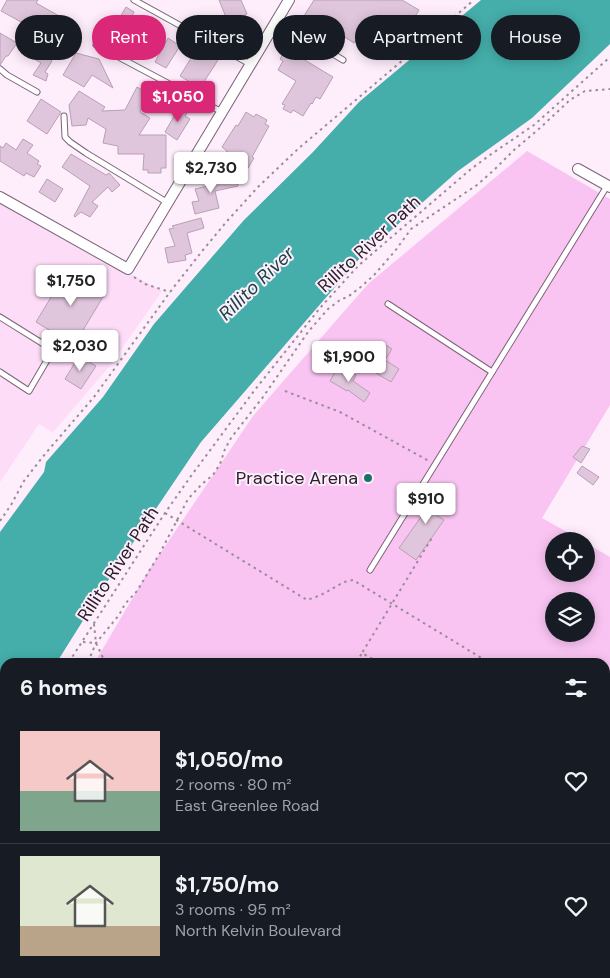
<!DOCTYPE html>
<html lang="en">
<head>
<meta charset="utf-8">
<style>
  :root { --surface:#171b24; --page:#20242c; --text:#f1f3f6; --muted:#9ea1a6; --line:#363941; --accent:#db2777 }
  body { margin:0; font-family:"DM Sans",sans-serif; background:var(--page); color:var(--text); height:100vh; display:flex; flex-direction:column; font-size:19px; white-space:nowrap }
  * { box-sizing:border-box; margin:0 }
  p { font-size:16px; color:var(--muted) }
  .icon { flex:none; width:28px; height:28px; fill:none; stroke:currentColor; stroke-width:2; stroke-linecap:round; stroke-linejoin:round }
  .map { position:relative; flex:1; overflow:hidden }
  .sheet { position:absolute; left:0px; top:658px; width:610px; height:321px; display:flex; flex-direction:column; background:var(--surface); border-radius:15px 15px 0 0; box-shadow:0 2px 12px #0003 }
  .sheet>* { flex:none }
  .top-card { position:absolute; left:15px; top:15px; width:580px; height:45px; display:flex; gap:10px }
  .fabs { position:absolute; left:545px; top:532px; display:grid; gap:10px }
  .fabs a { display:grid; place-items:center; width:50px; height:50px; border-radius:50%; background:var(--surface); box-shadow:0 2px 12px #0003; font-size:25px }
  .price { position:absolute; translate:-50% -42px; padding:0 11px; border-radius:5px; background:#fff; color:#222; font-size:16px; line-height:32px; filter:drop-shadow(0 1px 2px #0008) }
  .price::after { content:''; position:absolute; left:50%; top:30px; width:15px; height:11px; margin-left:-8px; background:inherit; clip-path:polygon(0 0,100% 0,50% 100%) }
  .price.current { background:var(--accent); color:#fff }
  ul { padding:0; list-style:none }
  li { display:flex; align-items:center; gap:15px; height:125px; padding:0 20px }
  li+li { border-top:1px solid var(--line) }
  li span { display:grid; place-items:center; flex:none; width:140px; height:100px; border-radius:0px; color:#555 }
  li>.icon { margin-inline-start:auto }
  span .icon { width:60px; height:60px; fill:#fffc; stroke-width:1 }
  li b { font-size:21px }
  h2 { display:flex; justify-content:space-between; align-items:center; height:60px; padding:0 20px; font-size:21px }
  .chip { padding:0 18px; border-radius:22px; background:var(--surface); box-shadow:0 2px 12px #0003; font-size:18px; line-height:45px }
  .chip.current { background:var(--accent); color:#fff }
  .map>svg:first-child { display:block }
  .built { fill:#fddcf8 }
  .green { fill:#f9c4f2; fill-rule:evenodd }
  .water { fill:#45aeaa }
  .building { fill:#e0c6dc; stroke:#b99fb5 }
  .lines { fill:none; stroke-linecap:round; stroke-linejoin:round }
  .service-casing { stroke:#7c6478; stroke-width:7 }
  .minor-casing { stroke:#7c6478; stroke-width:12 }
  .primary-casing { stroke:#7c6478; stroke-width:18 }
  .path { stroke:#998c97; stroke-width:2; stroke-dasharray:2.5 4; stroke-linecap:butt }
  .service { stroke:#fff; stroke-width:5 }
  .minor { stroke:#fff; stroke-width:10 }
  .primary { stroke:#fff; stroke-width:16 }
  .poi-dot { fill:#226e6b; stroke:#feedfb; stroke-width:2 }
  .labels { text-anchor:middle; stroke-width:4; stroke-linejoin:round; paint-order:stroke }
  .street-label { font-size:18px; fill:#2b212a; stroke:#feedfb }
  .poi-label { font-size:18px; fill:#2b212a; stroke:#feedfb; text-anchor:end }
  .water-label { font-size:19px; font-style:italic; fill:#144442; stroke:#feedfb }
</style>
</head>
<body>
<div class="map">
<svg width="610" height="978" viewBox="0 0 610 978">
  <rect width="100%" height="100%" fill="#feedfb"/>
  <polygon class="built" points="0,202 162,291 109,367 53,432 39,424 0,482"/>
  <g class="green">
    <path d="M527 151 610 199V405L542 518 583 541H554V574H586V543L610 557V863L605 864V662H95L149 570 253 416 368 284ZM554 601H586V634H554Z"/>
    <polygon points="5,820 5,974 284,974 276,978 0,978 0,828"/>
    <polygon points="610,941 610,978 482,978 499,974 605,974 605,943"/>
  </g>
  <polygon class="water" points="481,0 610,0 610,44 532,118 458,171 361,257 201,442 116,568 57,662 5,662 5,754 0,763 0,532 44,472 46,462 103,397 154,324 244,220 313,152 359,102"/>
  <g class="building">
    <polygon points="7,0 38,0 36,3 68,21 47,58 52,61 45,72 48,74 46,81 33,75 41,63 20,50 32,28 1,11"/>
    <polygon points="219,0 241,0 247,14 228,22"/>
    <polygon points="314,0 402,0 419,10 414,18 408,15 406,19 401,16 397,24 393,22 378,47 375,45 372,51 355,41 354,43 329,27 329,26 314,17 312,21 304,16"/>
    <polygon points="126,7 134,12 130,20 152,33 139,56 131,52 136,44 121,35 117,43 108,38"/>
    <polygon points="0,33 17,43 8,56 6,56 0,65"/>
    <polygon points="168,38 180,46 166,68 155,62"/>
    <polygon points="289,43 298,49 295,54 298,56 333,77 320,99 316,97 312,104 311,103 303,116 293,110 291,113 283,109 285,105 282,104 296,81 278,70 283,61 280,59"/>
    <polygon points="198,47 218,60 200,88 180,76"/>
    <polygon points="76,53 99,59 113,88 92,75 84,87 63,75"/>
    <polygon points="137,87 150,95 140,112 150,118 139,135 166,135 166,168 161,168 161,173 148,173 148,170 143,170 144,154 118,154 118,146 103,143 106,129 88,118 86,125 72,126 69,105 79,91 105,107 102,111 125,110"/>
    <polygon points="41,99 61,112 47,134 27,121"/>
    <polygon points="181,104 189,109 185,116 190,119 177,140 165,132"/>
    <polygon points="246,112 254,117 256,114 267,120 265,124 269,126 252,157 254,158 248,168 225,155 227,151 222,147 236,125 238,126"/>
    <polygon points="23,139 33,145 27,153 39,161 37,164 41,166 34,177 26,173 24,176 0,161 0,146 3,148 6,143 16,150"/>
    <polygon points="71,154 106,175 109,173 120,185 112,192 108,187 92,202 98,206 90,217 81,212 75,217 74,216 90,186 62,167"/>
    <polygon points="216,177 217,182 236,177 238,186 215,191 219,208 195,214 192,202 199,201 195,189 208,186 206,181"/>
    <polygon points="47,179 63,189 55,202 39,192"/>
    <polygon points="201,218 204,228 187,233 192,253 185,255 186,260 168,263 165,248 175,246 169,229 174,228 172,226"/>
    <polygon points="68,269 106,292 74,345 36,322"/>
    <polygon points="384,344 392,349 385,360 399,369 391,382 369,369"/>
    <polygon points="79,356 96,366 81,389 65,379"/>
    <polygon points="339,365 356,375 353,381 370,393 364,402 348,390 347,391 330,381"/>
    <polygon points="582,446 590,449 581,463 573,457"/>
    <polygon points="582,466 599,477 593,485 577,473"/>
    <polygon points="442,483 452,490 436,515 444,520 416,560 399,548 431,503 429,502"/>
  </g>
  <g class="lines">
    <defs>
      <g id="service">
        <polyline points="134,0 250,64"/>
        <polyline points="277,20 343,60"/>
        <polyline points="96,45 222,112"/>
        <polyline points="0,69 7,75 37,92"/>
        <polyline points="64,116 65,137 70,142 86,153 168,203"/>
        <polyline points="388,304 492,372"/>
        <polyline points="0,317 53,350 29,391 0,372"/>
        <polyline points="370,570 607,186"/>
        <polyline points="27,978 29,974"/>
      </g>
      <g id="minor">
        <polyline points="578,169 610,187"/>
        <polyline points="0,197 128,269 289,0"/>
      </g>
      <g id="primary">
        <polyline points="605,885 610,883"/>
        <polyline points="605,915 610,913"/>
        <polyline points="315,978 326,974"/>
        <polyline points="386,978 401,974"/>
      </g>
    </defs>
    <use href="#service" class="service-casing"/>
    <use href="#minor" class="minor-casing"/>
    <use href="#primary" class="primary-casing"/>
    <g class="path">
      <polyline points="134,277 145,284 170,292"/>
      <polyline points="285,391 340,412 429,461"/>
      <polyline points="165,513 307,600 321,595 344,582 353,580 488,662"/>
      <polyline points="0,521 11,505 24,481 45,454 94,397 170,292 203,250 228,220 258,187 299,148 474,0"/>
      <polyline points="94,624 96,643 105,662"/>
      <polyline points="83,642 96,643"/>
      <polyline points="69,662 165,513 191,476 254,391 320,308 358,266 380,247 471,169 490,155 534,125 610,57"/>
      <polyline points="88,662 96,643 119,615 125,604 137,591 160,553 188,499 202,484 213,475 220,464 225,449 231,438 263,397 308,332 328,309 340,300 349,296 362,286 375,274 395,251 411,229 477,185 495,169 514,150 540,128 570,100 585,91 610,89"/>
      <polyline points="357,662 362,653"/>
      <polyline points="378,662 362,653 433,536"/>
      <polyline points="605,766 610,785"/>
      <polyline points="0,782 5,773"/>
      <polyline points="0,811 5,802"/>
      <polyline points="0,912 5,915"/>
      <polyline points="100,974 107,978"/>
      <polyline points="125,978 128,974"/>
      <polyline points="194,978 207,974"/>
    </g>
    <use href="#service" class="service"/>
    <use href="#minor" class="minor"/>
    <use href="#primary" class="primary"/>
  </g>
  <circle class="poi-dot" cx="368" cy="478" r="5"/>
  <g class="labels">
    <g class="street-label">
      <text transform="translate(369 244) rotate(-43)" y="6">Rillito River Path</text>
      <text transform="translate(118 564) rotate(-57)" y="6">Rillito River Path</text>
    </g>
    <g class="poi-label">
      <text x="358" y="484">Practice Arena</text>
    </g>
    <g class="water-label">
      <text transform="translate(256 283) rotate(-44)" y="7">Rillito River</text>
    </g>
  </g>
</svg>
<div class="fabs">
<a><svg class="icon" aria-label="locate" viewBox="0 0 24 24"><circle cx="12" cy="12" r="6"/><path d="M12 2v4M12 18v4M2 12h4M18 12h4"/></svg></a>
<a><svg class="icon" aria-label="layers" viewBox="0 0 24 24"><path d="M12 4l9 5-9 5-9-5zM3 14l9 5 9-5"/></svg></a>
</div>
<b class="price current" style="left:178px;top:123px">$1,050</b>
<b class="price" style="left:211px;top:194px">$2,730</b>
<b class="price" style="left:71px;top:307px">$1,750</b>
<b class="price" style="left:80px;top:372px">$2,030</b>
<b class="price" style="left:349px;top:383px">$1,900</b>
<b class="price" style="left:426px;top:525px">$910</b>
<div class="top-card">
<a class="chip">Buy</a>
<a class="chip current">Rent</a>
<a class="chip">Filters</a>
<a class="chip">New</a>
<a class="chip">Apartment</a>
<a class="chip">House</a>
</div>
<section class="sheet">
<h2>6 homes<svg class="icon" aria-label="filters" viewBox="0 0 24 24"><path d="M4 7h16M4 17h16"/><circle cx="9" cy="7" r="2"/><circle cx="15" cy="17" r="2"/></svg></h2>
<ul>
<li><span style="background:linear-gradient(#f6c9c9 60%,#7fa58c 0)"><svg class="icon" aria-label="home" viewBox="0 0 24 24"><path d="M3 11l9-7 9 7M6 9v11h12V9"/></svg></span><div><b>$1,050/mo</b><p>2 rooms · 80 m²</p><p>East Greenlee Road</p></div><svg class="icon" aria-label="heart" viewBox="0 0 24 24"><path d="M12 20l-8-8c-3-5 5-10 8-4 3-6 11-1 8 4z"/></svg></li>
<li><span style="background:linear-gradient(#dfe7d0 70%,#b9a48a 0)"><svg class="icon" aria-label="home" viewBox="0 0 24 24"><path d="M3 11l9-7 9 7M6 9v11h12V9"/></svg></span><div><b>$1,750/mo</b><p>3 rooms · 95 m²</p><p>North Kelvin Boulevard</p></div><svg class="icon" aria-label="heart" viewBox="0 0 24 24"><path d="M12 20l-8-8c-3-5 5-10 8-4 3-6 11-1 8 4z"/></svg></li>
</ul>
</section>
</div>
</body>
</html>
